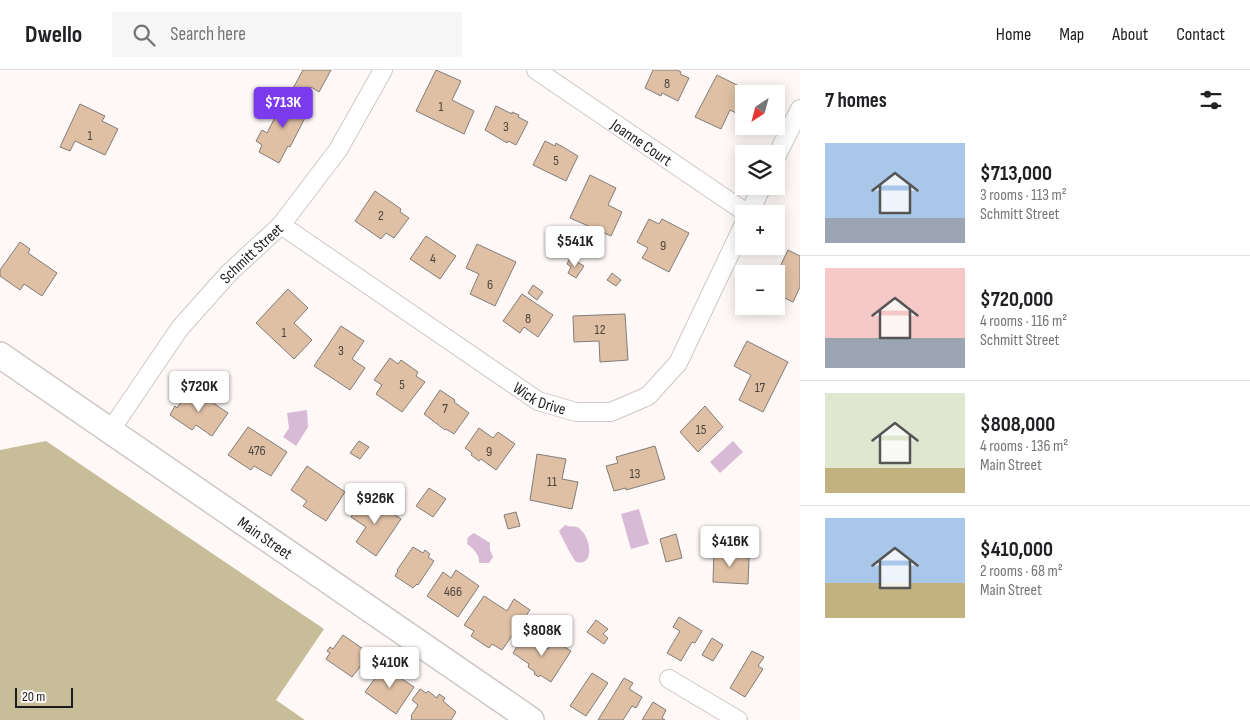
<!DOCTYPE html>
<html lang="en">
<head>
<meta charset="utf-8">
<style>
  :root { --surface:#fff; --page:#f6f6f6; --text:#202124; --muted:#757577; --line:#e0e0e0; --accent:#7c3aed }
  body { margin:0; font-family:"Sofia Sans Condensed",sans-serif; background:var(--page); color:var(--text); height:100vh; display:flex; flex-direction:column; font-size:19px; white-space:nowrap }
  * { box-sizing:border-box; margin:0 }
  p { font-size:16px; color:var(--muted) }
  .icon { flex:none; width:28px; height:28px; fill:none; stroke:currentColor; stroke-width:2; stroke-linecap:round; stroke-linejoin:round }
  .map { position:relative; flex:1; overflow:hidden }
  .panel { display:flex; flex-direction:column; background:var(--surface); width:450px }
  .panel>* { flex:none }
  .needle { width:32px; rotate:216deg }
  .buttons { position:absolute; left:735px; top:15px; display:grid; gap:10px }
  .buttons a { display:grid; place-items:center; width:50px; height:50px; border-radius:0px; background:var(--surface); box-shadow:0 2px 12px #0003; font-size:25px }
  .scale { position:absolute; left:15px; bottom:12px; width:58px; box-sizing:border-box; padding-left:5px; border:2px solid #1e1c1c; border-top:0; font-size:14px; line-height:18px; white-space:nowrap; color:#1e1c1c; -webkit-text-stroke:4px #fef8f7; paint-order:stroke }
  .price { position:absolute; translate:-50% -42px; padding:0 11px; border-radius:5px; background:#fff; color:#222; font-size:16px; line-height:32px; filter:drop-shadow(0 1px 2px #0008) }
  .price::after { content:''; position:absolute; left:50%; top:30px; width:15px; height:11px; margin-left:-8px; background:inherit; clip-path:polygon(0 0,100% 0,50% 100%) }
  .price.active { background:var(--accent); color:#fff }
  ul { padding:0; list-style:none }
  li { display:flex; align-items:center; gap:15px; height:125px; padding:0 25px }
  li+li { border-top:1px solid var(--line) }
  li span { display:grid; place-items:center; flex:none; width:140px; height:100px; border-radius:0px; color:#555 }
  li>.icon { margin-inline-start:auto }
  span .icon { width:60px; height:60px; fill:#fffc; stroke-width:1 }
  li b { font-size:21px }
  h2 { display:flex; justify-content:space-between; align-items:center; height:60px; padding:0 25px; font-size:21px }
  header { display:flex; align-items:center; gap:30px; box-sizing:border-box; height:70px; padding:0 25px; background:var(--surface); border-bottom:1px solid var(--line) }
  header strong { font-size:24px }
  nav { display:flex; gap:28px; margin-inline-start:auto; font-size:18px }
  .search { width:350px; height:45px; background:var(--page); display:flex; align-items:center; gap:12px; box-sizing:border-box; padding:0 18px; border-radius:0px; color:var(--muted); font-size:19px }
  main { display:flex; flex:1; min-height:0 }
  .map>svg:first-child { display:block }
  .forest { fill:#c8bd99 }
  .water { fill:#d9bad6 }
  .building { fill:#dfc0a5; stroke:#817d7a }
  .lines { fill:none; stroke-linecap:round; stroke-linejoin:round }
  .minor-casing { stroke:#cec8c7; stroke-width:20 }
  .secondary-casing { stroke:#cec8c7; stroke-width:28 }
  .minor { stroke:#fff; stroke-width:18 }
  .secondary { stroke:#fff; stroke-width:25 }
  .labels { text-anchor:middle; stroke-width:4.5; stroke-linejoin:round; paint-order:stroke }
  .number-label { font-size:14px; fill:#4e453e }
  .street-label { font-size:16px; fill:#1e1c1c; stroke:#fef8f7 }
</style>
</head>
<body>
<header>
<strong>Dwello</strong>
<div class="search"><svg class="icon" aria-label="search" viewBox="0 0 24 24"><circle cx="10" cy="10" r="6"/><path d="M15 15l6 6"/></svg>Search here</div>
<nav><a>Home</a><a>Map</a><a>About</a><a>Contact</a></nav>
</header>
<main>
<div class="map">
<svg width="800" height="650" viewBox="0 0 800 650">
  <rect width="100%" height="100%" fill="#fef8f7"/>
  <polygon class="forest" points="46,371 324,559 276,630 305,650 0,650 0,380"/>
  <g class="water">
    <polygon points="307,340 308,357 296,376 283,367 289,358 287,343"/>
    <polygon points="733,371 743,382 720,403 710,392"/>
    <polygon points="639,439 649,474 631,479 621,444"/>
    <path d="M565 455C569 457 573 456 577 457 590 463 597 497 576 492 570 484 564 471 559 461Z"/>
    <path d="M474 463 490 473V480L493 487 489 493H479C480 486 474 479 467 474L468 467Z"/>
  </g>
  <g class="building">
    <polygon points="303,0 331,0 319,22 311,17 305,29 291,22"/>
    <polygon points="436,0 461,11 452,30 474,41 464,64 416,41"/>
    <polygon points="653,0 677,0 681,2 680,4 689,8 678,31 662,23 661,26 645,18"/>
    <polygon points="717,5 755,24 744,24 744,47 730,40 721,59 695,47"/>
    <polygon points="286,26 310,38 290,77 288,76 279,93 259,82 262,75 256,71 262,60 267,63"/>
    <polygon points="80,34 105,46 102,51 118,59 105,85 75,71 70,81 60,77"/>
    <polygon points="496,36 512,44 512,42 519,45 518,47 528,52 516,75 508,71 507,73 485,60"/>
    <polygon points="545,71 555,76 556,73 578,86 566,111 533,95"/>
    <polygon points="590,105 616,118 608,135 622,142 611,166 570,148"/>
    <polygon points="375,121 401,139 400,142 409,148 394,168 386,163 381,169 355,151"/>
    <polygon points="649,149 659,154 662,149 689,163 669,202 642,188 648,178 637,172"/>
    <polygon points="426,166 456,186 440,209 410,189"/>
    <polygon points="20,172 30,179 28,183 57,203 42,226 24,214 20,220 0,206 0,200"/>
    <polygon points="477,174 516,192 495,236 470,224 479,204 466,198"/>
    <polygon points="788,180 800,186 800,217 793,232 776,224 776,205"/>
    <polygon points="570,188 584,196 576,208 568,203 571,197 567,194"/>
    <polygon points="612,203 621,210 616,216 607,210"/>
    <polygon points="533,215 543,222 537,230 528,223"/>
    <polygon points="288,219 308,238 294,253 312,270 294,289 256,253"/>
    <polygon points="522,224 553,245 538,267 524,257 520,263 503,251"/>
    <polygon points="625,244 628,290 600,292 599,271 574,272 573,246"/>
    <polygon points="341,256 364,271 352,289 365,298 350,320 314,296"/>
    <polygon points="747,271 788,292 763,342 739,330 751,305 734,296"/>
    <polygon points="390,288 398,294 401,290 418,302 416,306 425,312 402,342 376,324 382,315 374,310"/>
    <polygon points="191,318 228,343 212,366 196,355 192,360 170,345 175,336 177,338"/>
    <polygon points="440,320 455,330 454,332 469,343 454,364 446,359 445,360 424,344"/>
    <polygon points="705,336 723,357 698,382 680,362"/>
    <polygon points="248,357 287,382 271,406 254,396 251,400 228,385"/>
    <polygon points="479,358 493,368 498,362 515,374 496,400 481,389 479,391 471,385 472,383 465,378"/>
    <polygon points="359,371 369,377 360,389 350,383"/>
    <polygon points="655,376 665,409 626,420 626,418 614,421 606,396 618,393 616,387"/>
    <polygon points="537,384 566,389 562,409 578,412 572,439 530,430"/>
    <polygon points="307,396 345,422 326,451 303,436 307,431 291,420"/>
    <polygon points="429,418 446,429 433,447 416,436"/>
    <polygon points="366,425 401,449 376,486 356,472 366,457 351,447"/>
    <polygon points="516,442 520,456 508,459 504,445"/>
    <polygon points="676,464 682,488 666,492 660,469"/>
    <polygon points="413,477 423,483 425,480 430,484 428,487 434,491 418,515 417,514 413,518 395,506 398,501 397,500"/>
    <polygon points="714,480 736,481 736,487 749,488 748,514 713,512"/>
    <polygon points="456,500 479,516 458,547 427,526 443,502 451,508"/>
    <polygon points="484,526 507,541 514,529 530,540 502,580 492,574 489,578 471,566 474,561 464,555"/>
    <polygon points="679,547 702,561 695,573 692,572 681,591 667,583 680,561 673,557"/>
    <polygon points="596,550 608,559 603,564 608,568 604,574 587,562"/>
    <polygon points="525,564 548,579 553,570 571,581 551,612 540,605 539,607 534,604 535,602 528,597 529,594 513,583"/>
    <polygon points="343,565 370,584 352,607 326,589 330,583 327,581 330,577 333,579"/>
    <polygon points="712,568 723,575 713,591 702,585"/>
    <polygon points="752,581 764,587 758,596 763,599 745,627 730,618"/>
    <polygon points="383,592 401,605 399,607 414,617 396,644 365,622 382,599 379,597"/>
    <polygon points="592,603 608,613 586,646 570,636"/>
    <polygon points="624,608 633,613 629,619 642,627 636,638 632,636 623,650 598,650"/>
    <polygon points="420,619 426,623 428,621 437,628 439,624 445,628 443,631 456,642 451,650 411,650 412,647 411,646 418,635 412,630"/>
    <polygon points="653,632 666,640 662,648 665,650 642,650"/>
  </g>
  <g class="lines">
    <defs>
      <g id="minor">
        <path id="s1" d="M536 0 748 144"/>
        <polyline points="776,87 800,39"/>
        <polyline points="749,144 762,116"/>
        <path id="s2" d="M281 155 538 331 576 342H611L648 326 678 293 744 154"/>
        <path id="s3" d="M110 361 180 258 229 203 281 155 338 80 383 0"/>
        <polyline points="669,609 738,650"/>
      </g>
      <g id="secondary">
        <path id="s4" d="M0 285 531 650"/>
      </g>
    </defs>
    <use href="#minor" class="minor-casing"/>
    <use href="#secondary" class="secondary-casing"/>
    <use href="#minor" class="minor"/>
    <use href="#secondary" class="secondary"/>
  </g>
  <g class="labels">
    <g class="number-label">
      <text x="667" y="18">8</text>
      <text x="441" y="41">1</text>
      <text x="506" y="61">3</text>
      <text x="90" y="70">1</text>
      <text x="556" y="95">5</text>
      <text x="381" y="150">2</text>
      <text x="663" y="180">9</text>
      <text x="433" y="193">4</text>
      <text x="490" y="219">6</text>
      <text x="528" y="253">8</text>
      <text x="600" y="264">12</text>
      <text x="284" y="267">1</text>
      <text x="341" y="285">3</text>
      <text x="402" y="319">5</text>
      <text x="760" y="322">17</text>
      <text x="445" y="343">7</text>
      <text x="701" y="364">15</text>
      <text x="257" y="385">476</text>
      <text x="489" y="386">9</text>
      <text x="635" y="408">13</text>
      <text x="552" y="416">11</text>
      <text x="453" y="526">466</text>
    </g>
    <g class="street-label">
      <text dy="6" stroke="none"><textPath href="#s1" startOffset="128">Joanne Court</textPath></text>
      <text dy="6" stroke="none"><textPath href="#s3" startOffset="228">Schmitt Street</textPath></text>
      <text dy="6" stroke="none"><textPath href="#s2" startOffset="312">Wick Drive</textPath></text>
      <text dy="6" stroke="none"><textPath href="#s4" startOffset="322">Main Street</textPath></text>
    </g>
  </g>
</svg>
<div class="buttons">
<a><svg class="needle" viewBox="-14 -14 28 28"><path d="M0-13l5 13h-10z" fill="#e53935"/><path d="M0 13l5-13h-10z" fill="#757577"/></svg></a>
<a><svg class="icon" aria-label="layers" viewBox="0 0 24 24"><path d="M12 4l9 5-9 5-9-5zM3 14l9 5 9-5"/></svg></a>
<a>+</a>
<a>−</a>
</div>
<div class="scale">20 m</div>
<b class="price active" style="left:283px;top:59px">$713K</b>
<b class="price" style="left:575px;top:198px">$541K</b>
<b class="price" style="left:199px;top:343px">$720K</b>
<b class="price" style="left:375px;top:455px">$926K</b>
<b class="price" style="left:730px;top:498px">$416K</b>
<b class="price" style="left:542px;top:587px">$808K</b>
<b class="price" style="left:390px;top:619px">$410K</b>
</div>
<section class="panel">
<h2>7 homes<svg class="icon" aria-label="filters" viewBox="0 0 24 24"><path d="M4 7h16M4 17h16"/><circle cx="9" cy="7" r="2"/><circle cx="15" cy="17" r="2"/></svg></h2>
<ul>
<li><span style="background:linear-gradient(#a9c7e8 75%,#9aa5b1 0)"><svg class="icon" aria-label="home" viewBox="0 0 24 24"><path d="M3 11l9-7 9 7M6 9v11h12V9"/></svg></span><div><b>$713,000</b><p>3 rooms · 113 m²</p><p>Schmitt Street</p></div></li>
<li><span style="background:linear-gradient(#f6c9c9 70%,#9aa5b1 0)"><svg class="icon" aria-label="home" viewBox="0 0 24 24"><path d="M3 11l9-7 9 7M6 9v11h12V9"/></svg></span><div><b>$720,000</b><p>4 rooms · 116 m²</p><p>Schmitt Street</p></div></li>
<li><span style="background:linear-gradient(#dfe7d0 75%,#c2b280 0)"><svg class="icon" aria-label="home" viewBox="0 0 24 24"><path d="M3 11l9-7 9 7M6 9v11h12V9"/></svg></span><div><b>$808,000</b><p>4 rooms · 136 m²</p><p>Main Street</p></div></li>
<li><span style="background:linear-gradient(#a9c7e8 65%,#c2b280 0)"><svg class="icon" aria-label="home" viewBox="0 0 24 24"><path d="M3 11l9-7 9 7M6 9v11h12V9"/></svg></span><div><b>$410,000</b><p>2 rooms · 68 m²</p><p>Main Street</p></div></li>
</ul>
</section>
</main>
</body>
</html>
